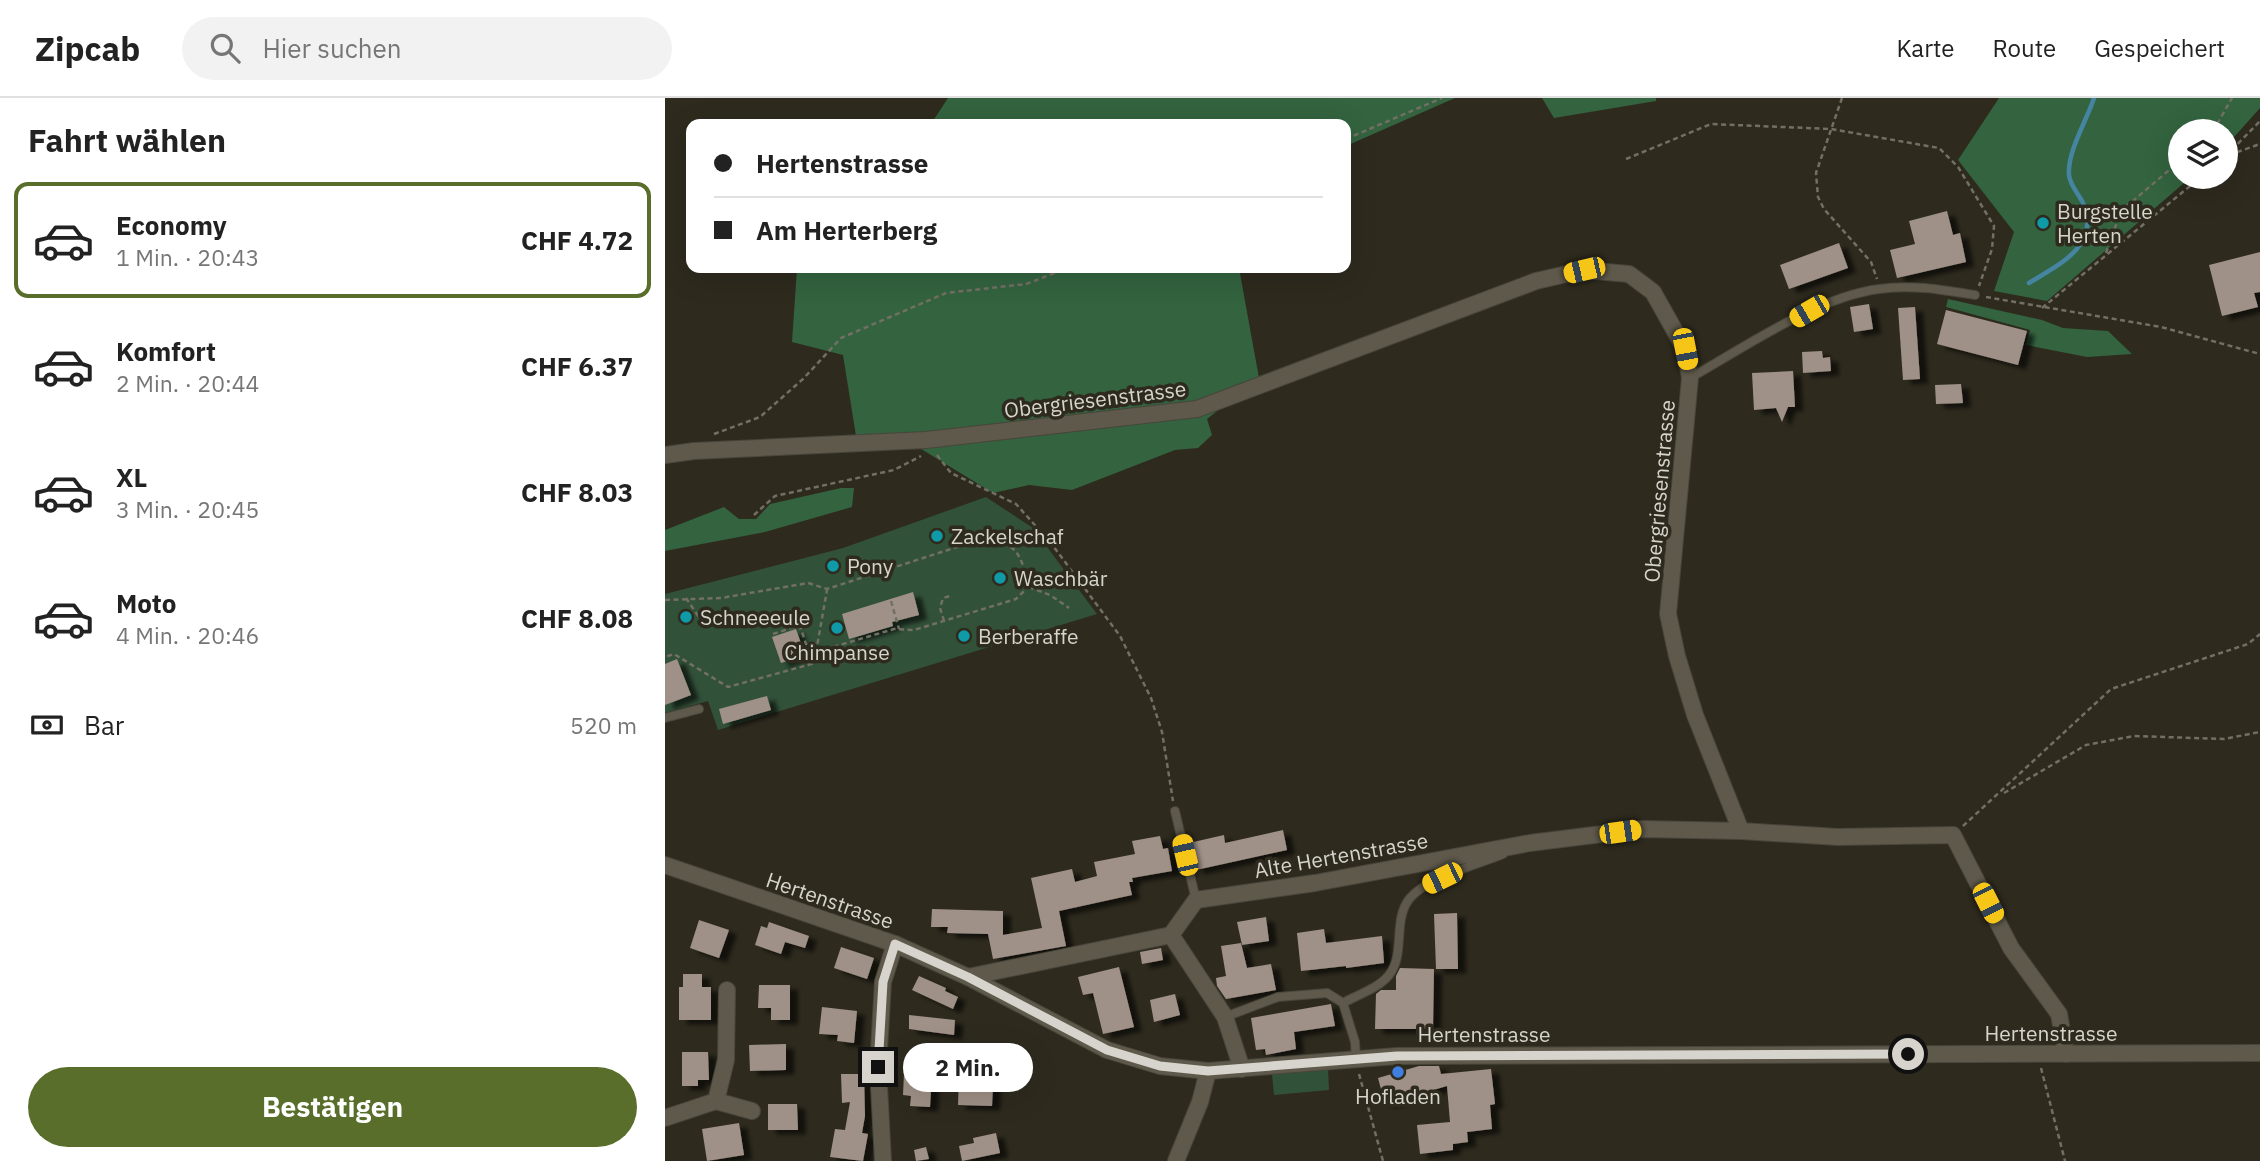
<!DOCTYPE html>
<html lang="de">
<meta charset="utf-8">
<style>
body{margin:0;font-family:"IBM Plex Sans",sans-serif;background:#f2f2f2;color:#222;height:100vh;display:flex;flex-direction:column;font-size:26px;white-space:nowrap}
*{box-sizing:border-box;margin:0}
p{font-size:23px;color:#767676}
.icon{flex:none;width:38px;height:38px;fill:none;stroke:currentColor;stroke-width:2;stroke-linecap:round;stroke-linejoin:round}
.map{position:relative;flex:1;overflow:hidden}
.details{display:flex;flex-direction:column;background:#fff;width:665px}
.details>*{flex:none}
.hud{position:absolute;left:21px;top:21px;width:665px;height:154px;border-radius:14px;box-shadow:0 7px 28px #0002;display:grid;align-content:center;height:154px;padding:0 28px;background:#fff}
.fabs{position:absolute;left:1503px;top:21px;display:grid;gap:14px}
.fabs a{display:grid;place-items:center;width:70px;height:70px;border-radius:50%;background:#fff;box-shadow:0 7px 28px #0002;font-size:35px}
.end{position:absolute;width:32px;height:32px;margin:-16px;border:9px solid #d6d4cc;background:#111;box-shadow:0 0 0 4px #111}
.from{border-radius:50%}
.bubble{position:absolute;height:49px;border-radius:24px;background:#fff;box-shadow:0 7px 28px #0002;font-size:23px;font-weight:800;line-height:49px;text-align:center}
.car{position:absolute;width:21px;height:42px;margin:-21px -10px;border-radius:9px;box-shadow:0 0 5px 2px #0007;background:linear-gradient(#f5c518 24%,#345 0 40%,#f5c518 0 76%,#345 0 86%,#f5c518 0)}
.hud b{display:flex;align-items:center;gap:24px;height:66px;font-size:26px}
.hud b+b{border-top:2px solid #e0e0e0}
.hud i{width:18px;height:18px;background:#222}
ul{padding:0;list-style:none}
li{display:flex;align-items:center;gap:21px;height:116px;margin:0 14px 10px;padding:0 14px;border:4px solid transparent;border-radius:14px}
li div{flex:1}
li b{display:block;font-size:26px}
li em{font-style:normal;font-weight:800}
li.selected{border-color:#586e2a}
li>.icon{width:63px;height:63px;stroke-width:1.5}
h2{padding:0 28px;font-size:32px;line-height:84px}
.pay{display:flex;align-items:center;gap:18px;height:77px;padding:0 28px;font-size:26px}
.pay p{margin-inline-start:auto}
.cta{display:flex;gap:14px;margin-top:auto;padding:14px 28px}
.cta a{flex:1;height:80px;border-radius:42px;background:#586e2a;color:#fff;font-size:28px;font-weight:800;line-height:80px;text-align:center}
header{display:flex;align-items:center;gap:42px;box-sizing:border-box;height:98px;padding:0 35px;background:#fff;border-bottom:2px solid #e0e0e0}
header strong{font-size:33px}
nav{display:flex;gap:38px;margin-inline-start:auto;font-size:24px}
.search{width:490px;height:63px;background:#f2f2f2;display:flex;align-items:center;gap:18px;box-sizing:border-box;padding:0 24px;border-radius:38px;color:#767676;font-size:26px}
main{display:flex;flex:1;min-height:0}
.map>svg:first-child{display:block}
.green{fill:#325139}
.forest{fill:#33633f}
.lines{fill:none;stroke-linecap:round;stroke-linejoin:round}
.stream{stroke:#4685a2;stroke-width:4.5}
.building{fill:#9f9187;filter:url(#shadow)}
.lane-casing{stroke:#48453a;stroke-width:10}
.street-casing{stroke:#48453a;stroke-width:18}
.path{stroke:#726f64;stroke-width:2.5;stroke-dasharray:5 3.5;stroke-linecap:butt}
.lane{stroke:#5e594b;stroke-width:8}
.street{stroke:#5e594b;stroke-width:16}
.route{stroke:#d6d4cc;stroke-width:9}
.culture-dot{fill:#0f9aa8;stroke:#2e2a1e;stroke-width:2.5}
.shop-dot{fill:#3f7fe0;stroke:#2e2a1e;stroke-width:2.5}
.labels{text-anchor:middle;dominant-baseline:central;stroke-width:7;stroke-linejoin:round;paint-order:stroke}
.poi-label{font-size:21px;fill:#d6d4cc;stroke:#2e2a1e;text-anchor:start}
.street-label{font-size:21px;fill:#d6d4cc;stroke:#2e2a1e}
</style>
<header>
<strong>Zipcab</strong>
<div class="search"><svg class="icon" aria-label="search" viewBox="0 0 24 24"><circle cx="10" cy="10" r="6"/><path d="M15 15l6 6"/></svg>Hier suchen</div>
<nav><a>Karte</a><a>Route</a><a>Gespeichert</a></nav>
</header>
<main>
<section class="details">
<h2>Fahrt wählen</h2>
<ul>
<li class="selected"><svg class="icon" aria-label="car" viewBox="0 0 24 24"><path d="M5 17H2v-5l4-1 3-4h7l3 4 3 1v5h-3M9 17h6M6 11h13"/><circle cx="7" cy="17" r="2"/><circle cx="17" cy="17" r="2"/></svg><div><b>Economy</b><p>1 Min. · 20:43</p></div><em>CHF 4.72</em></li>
<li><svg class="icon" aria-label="car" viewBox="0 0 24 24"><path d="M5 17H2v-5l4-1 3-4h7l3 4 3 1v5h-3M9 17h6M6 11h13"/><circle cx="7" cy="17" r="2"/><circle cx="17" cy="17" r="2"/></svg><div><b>Komfort</b><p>2 Min. · 20:44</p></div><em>CHF 6.37</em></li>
<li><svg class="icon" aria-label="car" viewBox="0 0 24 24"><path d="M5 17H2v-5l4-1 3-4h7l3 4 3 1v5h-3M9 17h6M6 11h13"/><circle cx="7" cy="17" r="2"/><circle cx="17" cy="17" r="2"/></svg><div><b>XL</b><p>3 Min. · 20:45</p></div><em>CHF 8.03</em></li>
<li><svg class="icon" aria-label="car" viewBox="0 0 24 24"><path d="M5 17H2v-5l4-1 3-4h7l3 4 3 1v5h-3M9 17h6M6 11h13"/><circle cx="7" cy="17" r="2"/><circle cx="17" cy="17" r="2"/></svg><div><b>Moto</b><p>4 Min. · 20:46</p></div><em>CHF 8.08</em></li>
</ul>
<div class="pay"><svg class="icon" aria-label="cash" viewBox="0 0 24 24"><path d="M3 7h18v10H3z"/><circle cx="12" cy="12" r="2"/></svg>Bar<p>520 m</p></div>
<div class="cta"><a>Bestätigen</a></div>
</section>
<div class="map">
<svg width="1595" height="1063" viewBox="0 0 1595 1063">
<defs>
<filter id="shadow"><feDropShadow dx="8" dy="4.5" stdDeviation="2" flood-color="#0009"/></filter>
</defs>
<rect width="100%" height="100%" fill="#2e2a1e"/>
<g class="green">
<path d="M321 399 368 430 432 516 53 632 43 603 0 615V496L178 450Z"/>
<path d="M663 971 664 992 609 997 607 976Z"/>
</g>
<g class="forest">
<path d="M283 0H790L681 48V26H266Z"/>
<path d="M877 0H991V3L889 20Z"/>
<path d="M1334 0H1595V10L1561 48V33H1516V79H1526L1382 203 1329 193 1349 134 1293 62Z"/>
<path d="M132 170H574L594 280 542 321 547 337 533 350 510 352 407 392 364 387 328 395 235 338H191L178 257 127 244Z"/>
<path d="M1283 201 1377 222 1398 230 1443 233 1467 256 1422 259 1361 247 1365 232 1281 209Z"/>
<path d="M176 390H189L187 409 100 434 0 453V432L59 409 74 421H91L105 406Z"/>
</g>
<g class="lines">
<path class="stream" d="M1364 185C1391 168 1433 150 1420 110 1417 99 1405 89 1404 77 1402 54 1422 22 1429 0"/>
</g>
<g class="building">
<path d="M1282 113 1288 137 1295 135 1301 164 1232 180 1225 152 1250 146 1244 123Z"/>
<path d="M1174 145 1183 170 1124 191 1115 167Z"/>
<path d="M1595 154V194L1589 195 1593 209 1557 218 1544 167Z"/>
<path d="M1204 206 1208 231 1189 234 1185 209Z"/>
<path d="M1250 209 1255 281 1238 282 1233 210Z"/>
<path d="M1281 212 1362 233 1353 267 1272 246Z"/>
<path d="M1157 253 1158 260 1165 259 1166 273 1138 275 1137 254Z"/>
<path d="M1128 273 1130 309H1123L1117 324 1111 310 1089 312 1087 275Z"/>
<path d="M1296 286 1298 305 1271 306 1270 287Z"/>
<path d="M248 494 254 517 227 524 228 528 184 541 177 516Z"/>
<path d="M131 531 140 557 116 565 107 539Z"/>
<path d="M12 561 26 597 0 607V566Z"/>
<path d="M102 598 106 612 58 626 54 611Z"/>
<path d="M618 732 622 752 531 772 524 745 559 737 560 745Z"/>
<path d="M495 738 498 751 503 750 507 773 467 780 468 784H464L467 797 394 813 401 848 328 861 323 836 282 835 283 829H266L267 811 338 813V837L377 830 366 780 407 771 410 784 432 778 429 764 470 756 467 743Z"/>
<path d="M792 815 793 871H771L769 816Z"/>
<path d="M601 819 604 843 577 847 572 824Z"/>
<path d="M34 822 64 832 54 860 25 850Z"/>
<path d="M104 824 144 838 140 850 120 844 116 856 90 847 96 828 102 830Z"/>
<path d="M659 831 661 845 717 838 719 865 681 870V868L636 873 632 835Z"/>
<path d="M576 845 582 870 606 866 611 892 561 901 552 888 551 880 561 878 556 848Z"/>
<path d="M176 849 209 860 202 881 169 870Z"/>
<path d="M496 850 498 862 477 866 475 854Z"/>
<path d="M454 869 469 929 438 936 428 895 418 897 413 879Z"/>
<path d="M735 870 769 871 768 931H710L711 896 716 892H731V878Z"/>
<path d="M18 876H37V889H46V922H14V889H18Z"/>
<path d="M254 878 281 890 280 893 293 899 288 911 247 892Z"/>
<path d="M94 887H125V922H106V910H93Z"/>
<path d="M510 896 515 917 489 924 485 902Z"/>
<path d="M666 906 670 928 629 934 631 951 601 957 600 951 591 952 586 920Z"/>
<path d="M157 909 192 913 189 945 172 943 173 937 154 936Z"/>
<path d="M244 917 290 922 289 937 244 931Z"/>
<path d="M121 946V972L85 973 84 947Z"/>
<path d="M17 954H43L44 982H33V988H17Z"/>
<path d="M304 960H320L328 989 327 1008 293 1007 294 976 303 977Z"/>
<path d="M754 968H774L776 976 826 971 830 1006 825 1007 827 1031 802 1034 803 1044 788 1046V1052L755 1056 752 1027 785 1024 782 988 720 1006 713 980Z"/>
<path d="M239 975 267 977 265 1009 245 1008 246 998 238 997Z"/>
<path d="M176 976H199L200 1018 197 1035 203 1036 198 1063 165 1059 170 1031 180 1032 185 1004 177 1005Z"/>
<path d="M103 1006H132L133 1032H103Z"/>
<path d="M74 1025 79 1057 42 1063 37 1031Z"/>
<path d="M331 1035 335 1055 297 1063 294 1048 309 1045 308 1040Z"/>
<path d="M261 1049 264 1061 251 1063 249 1052Z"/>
</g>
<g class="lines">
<g class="lane-casing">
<g id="lane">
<path d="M1025 280C1080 249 1152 199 1214 191 1246 186 1279 192 1310 197"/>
<path d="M0 620 34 611"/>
<path d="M510 713 531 802"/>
<path d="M678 905C692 897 714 890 724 877 741 856 727 822 745 800 763 779 812 767 838 756"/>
<path d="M560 919 613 899 662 895 678 905 690 944 691 961"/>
</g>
</g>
<g class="street-casing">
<g id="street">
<path d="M0 357 29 353 261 342 532 311 871 183 919 172 964 176 988 194 1020 251 1025 280 1003 516 1012 558 1030 617 1076 733 1173 739 1288 737 1346 850 1394 916 1401 956"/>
<path d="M0 767 230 846 303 879 442 952 495 968 543 973 732 958 1595 955"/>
<path d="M506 837 560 919 577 971"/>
<path d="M303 879 506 837 531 802 650 785 865 745 977 731 1076 733"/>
<path d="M51 1003 87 1013"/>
<path d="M0 1020 51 1003 61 962 62 892"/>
<path d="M218 1063 213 969 218 884 230 846"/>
<path d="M511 1063 535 1004 543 973"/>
</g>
</g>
<g class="path">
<path d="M1177 0 1151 75 1153 99 1159 111 1206 164 1212 181"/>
<path d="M1548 33 1567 0"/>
<path d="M681 41 777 0"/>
<path d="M1564 57 1595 46"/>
<path d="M1561 58 1595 23"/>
<path d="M961 61 1046 26 1166 31 1274 50 1293 69 1329 128 1327 151 1314 188"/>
<path d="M1441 155 1456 113 1516 62"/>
<path d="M1321 199 1496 229 1595 256"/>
<path d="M1377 210 1536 79"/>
<path d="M49 336 95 319 138 281 176 240 281 195 361 186 403 170"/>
<path d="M272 357 286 375 351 406 386 445 455 538 486 600 497 634 508 703"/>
<path d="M89 417 110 398 229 372 256 358"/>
<path d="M364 489 385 497 404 510"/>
<path d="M21 500 40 528"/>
<path d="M0 502 56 500 143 485 162 491 317 441C352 443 357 457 363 489L351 501 249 532 229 531 151 554 143 567 63 589 9 556 0 559"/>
<path d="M226 503 234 531"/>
<path d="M279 523 275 510 278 500 285 498"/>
<path d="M108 536 132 528 136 531 141 546H152"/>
<path d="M151 554 162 492"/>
<path d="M143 567 160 562"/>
<path d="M1339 695 1421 647 1469 638 1559 641 1595 634"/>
<path d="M1298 728 1446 591 1583 546 1595 536"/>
<path d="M1376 970 1400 1063"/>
<path d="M694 976 718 1063"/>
</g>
<use href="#lane" class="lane"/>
<use href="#street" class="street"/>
</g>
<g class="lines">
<path class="route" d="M213 969 218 884 230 846 303 879 442 952 495 968 543 973 732 958 1243 956"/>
</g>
<g class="culture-dot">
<circle cx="1378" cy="125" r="7"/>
<circle cx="272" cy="438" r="7"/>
<circle cx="168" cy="468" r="7"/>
<circle cx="335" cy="480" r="7"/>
<circle cx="21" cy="519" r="7"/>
<circle cx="172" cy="530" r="7"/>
<circle cx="299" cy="538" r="7"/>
</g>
<circle class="shop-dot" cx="733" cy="974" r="7"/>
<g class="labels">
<g class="poi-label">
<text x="1392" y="113">Burgstelle<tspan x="1392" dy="24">Herten</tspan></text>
<text x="286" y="438">Zackelschaf</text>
<text x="182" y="468">Pony</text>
<text x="349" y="480">Waschbär</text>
<text x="35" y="519">Schneeeule</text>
<text x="313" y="538">Berberaffe</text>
<text x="172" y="554" text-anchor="middle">Chimpanse</text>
<text x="733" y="998" text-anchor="middle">Hofladen</text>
</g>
<g class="street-label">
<text transform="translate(430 301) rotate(-7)">Obergriesenstrasse</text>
<text transform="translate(994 393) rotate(-85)">Obergriesenstrasse</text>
<text transform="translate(676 757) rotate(-10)">Alte Hertenstrasse</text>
<text transform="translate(165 802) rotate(19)">Hertenstrasse</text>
<text x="1386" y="935">Hertenstrasse</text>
<text x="819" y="936">Hertenstrasse</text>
</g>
</g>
</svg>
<div class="fabs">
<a><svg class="icon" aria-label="layers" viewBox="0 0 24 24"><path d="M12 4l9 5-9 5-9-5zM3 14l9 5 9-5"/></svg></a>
</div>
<i class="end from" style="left:1243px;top:956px"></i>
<i class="end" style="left:213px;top:969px"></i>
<div class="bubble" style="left:238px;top:945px;width:130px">2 Min.</div>
<i class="car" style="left:919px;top:172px;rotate:257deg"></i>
<i class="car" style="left:1144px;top:213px;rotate:240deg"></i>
<i class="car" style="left:1020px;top:251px;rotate:169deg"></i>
<i class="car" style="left:955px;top:734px;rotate:82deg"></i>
<i class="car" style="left:520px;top:757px;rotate:347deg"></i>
<i class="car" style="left:777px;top:780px;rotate:244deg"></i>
<i class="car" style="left:1323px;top:805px;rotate:153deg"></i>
<div class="hud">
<b><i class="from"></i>Hertenstrasse</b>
<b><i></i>Am Herterberg</b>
</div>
</div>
</main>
